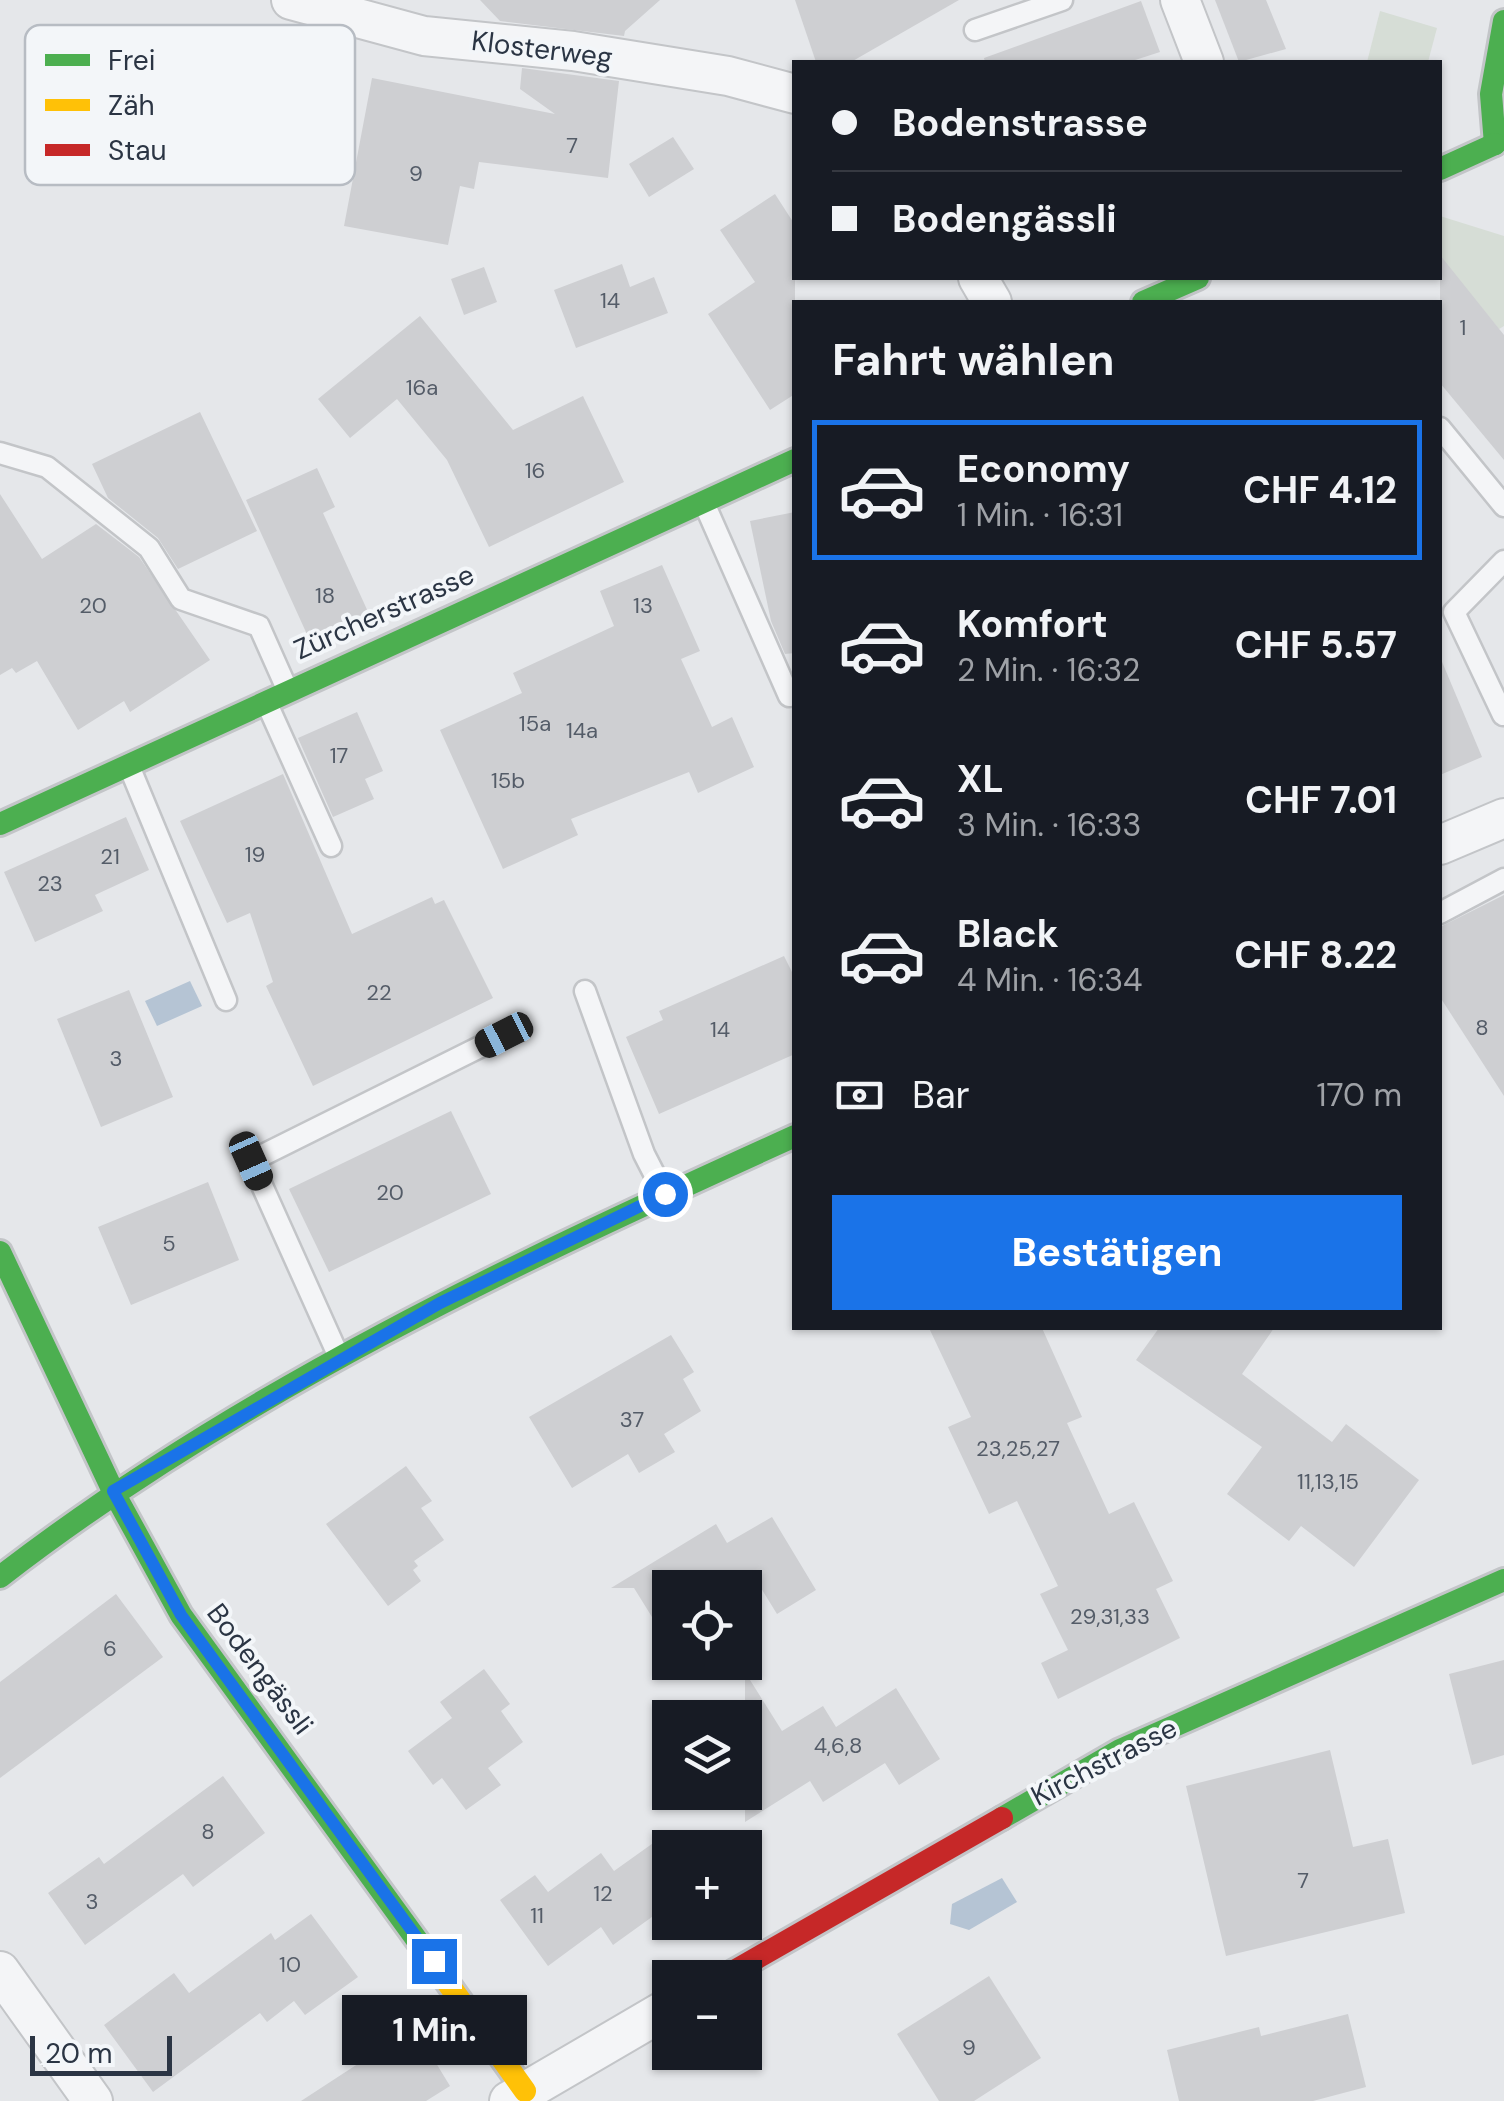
<!DOCTYPE html>
<html lang="de">
<meta charset="utf-8">
<style>
body{margin:0;font-family:"DM Sans",sans-serif;background:#20242c;color:#f1f3f6;height:100vh;display:flex;flex-direction:column;font-size:38px;white-space:nowrap}
*{box-sizing:border-box;margin:0}
p{font-size:32px;color:#9ea1a6}
.icon{flex:none;width:55px;height:55px;fill:none;stroke:currentColor;stroke-width:2;stroke-linecap:round;stroke-linejoin:round}
.map{position:relative;flex:1;overflow:hidden}
.drawer{position:absolute;left:792px;top:300px;width:650px;height:1030px;display:flex;flex-direction:column;background:#171b24;border-radius:0px;box-shadow:0 2px 8px #0004}
.drawer>*{flex:none}
.banner{position:absolute;left:792px;top:60px;width:650px;height:220px;border-radius:0px;box-shadow:0 2px 8px #0004;display:grid;align-content:center;height:220px;padding:0 40px;background:#171b24}
.fabs{position:absolute;left:652px;top:1570px;display:grid;gap:20px}
.fabs a{display:grid;place-items:center;width:110px;height:110px;border-radius:0px;background:#171b24;box-shadow:0 2px 8px #0004;font-size:50px}
.scale{position:absolute;left:30px;bottom:25px;width:142px;box-sizing:border-box;padding-left:10px;border:5px solid #2b3544;border-top:0;font-size:28px;line-height:35px;white-space:nowrap;color:#2b3544;-webkit-text-stroke:8px #f3f6f9;paint-order:stroke}
.end{position:absolute;width:45px;height:45px;margin:-22px;border:12px solid #1a73e8;background:#fff;box-shadow:0 0 0 5px #fff}
.from{border-radius:50%}
.bubble{position:absolute;height:70px;border-radius:0px;background:#171b24;box-shadow:0 2px 8px #0004;font-size:32px;font-weight:700;line-height:70px;text-align:center}
.car{position:absolute;width:30px;height:60px;margin:-30px -15px;border-radius:12px;box-shadow:0 0 8px 2px #0007;background:linear-gradient(#222 24%,#8ab4d8 0 40%,#222 0 76%,#8ab4d8 0 86%,#222 0)}
.banner b{display:flex;align-items:center;gap:35px;height:95px;font-size:38px}
.banner b+b{border-top:2px solid #363941}
.banner i{width:25px;height:25px;background:#f1f3f6}
ul{padding:0;list-style:none}
li{display:flex;align-items:center;gap:30px;height:140px;margin:0 20px 15px;padding:0 20px;border:5px solid transparent;border-radius:0px}
li div{flex:1}
li b{display:block;font-size:38px}
li em{font-style:normal;font-weight:700}
li.active{border-color:#1a73e8}
li>.icon{width:90px;height:90px;stroke-width:1.5}
h2{padding:0 40px;font-size:45px;line-height:120px}
.pay{display:flex;align-items:center;gap:25px;height:110px;padding:0 40px;font-size:38px}
.pay p{margin-inline-start:auto}
.cta{display:flex;gap:20px;margin-top:auto;padding:20px 40px}
.cta a{flex:1;height:115px;border-radius:0px;background:#1a73e8;color:#fff;font-size:40px;font-weight:700;line-height:115px;text-align:center}
.map>svg:first-child{display:block}
.green{fill:#d6ddd6}
.water{fill:#b5c4d4}
.building{fill:#cecfd2}
.lines{fill:none;stroke-linecap:round;stroke-linejoin:round}
.lane-casing{stroke:#c3c5c8;stroke-width:25}
.street-casing{stroke:#c3c5c8;stroke-width:42}
.fast-casing{stroke:#c3c5c8;stroke-width:28}
.slow-casing{stroke:#c3c5c8;stroke-width:28}
.jam-casing{stroke:#c3c5c8;stroke-width:28}
.lane{stroke:#f4f5f7;stroke-width:20}
.street{stroke:#f4f5f7;stroke-width:38}
.fast{stroke:#4caf50;stroke-width:22}
.slow{stroke:#ffc107;stroke-width:22}
.jam{stroke:#c62828;stroke-width:22}
.route{stroke:#1a73e8;stroke-width:12}
.labels{text-anchor:middle;dominant-baseline:central;stroke-width:8;stroke-linejoin:round;paint-order:stroke}
.number-label{font-size:22px;fill:#545c68}
.street-label{font-size:28px;fill:#2b3544;stroke:#f3f6f9}
.key{fill:#f3f6f9;stroke:#b7bcc3;stroke-width:2.5}
.key-label{font-size:28px;fill:#2b3544}
</style>
<div class="map">
<svg width="1504" height="2101" viewBox="0 0 1504 2101">
<rect width="100%" height="100%" fill="#e5e7ea"/>
<g class="green">
<path d="M1380 11 1437 28 1428 62H1367Z"/>
<path d="M1440 216 1504 236V326L1499 329 1440 258Z"/>
</g>
<g class="water">
<path d="M190 981 202 1006 157 1026 145 1001Z"/>
<path d="M1002 1878 1017 1902 969 1930 950 1924 952 1904Z"/>
</g>
<g class="building">
<path d="M480 0H660L625 31 624 36 500 21Z"/>
<path d="M795 0H959L851 62H816Z"/>
<path d="M1215 0H1266L1286 49 1239 62Z"/>
<path d="M1141 1 1160 52 1129 62H985L984 58Z"/>
<path d="M522 68 619 81 608 178 479 162 474 189 460 186 448 245 344 226 372 78 555 114 520 89Z"/>
<path d="M673 137 694 169 649 197 629 164Z"/>
<path d="M775 194 795 225V394L770 410 708 314 755 282 720 230Z"/>
<path d="M1440 255 1504 335V460L1440 383Z"/>
<path d="M622 264 630 287 654 277 668 313 576 348 554 290Z"/>
<path d="M484 267 497 302 464 315 451 279Z"/>
<path d="M420 316 513 430 583 396 624 482 489 547 447 460 397 399 350 438 318 399Z"/>
<path d="M200 412 257 531 178 569 158 538 108 498 92 464Z"/>
<path d="M317 468 335 507 323 513 369 614 310 641 246 500Z"/>
<path d="M0 494 42 559 96 524 139 557 210 660 130 712 124 701 78 730 37 661 16 673 12 668 0 675Z"/>
<path d="M795 512V653L785 654 771 621 750 521Z"/>
<path d="M662 565 700 651 681 659 712 727 732 717 754 767 698 793 689 772 571 819 578 835 503 869 440 730 522 693 513 673 614 626 600 591Z"/>
<path d="M1440 657 1482 757 1440 775Z"/>
<path d="M357 712 383 771 365 779 374 799 333 817 298 738Z"/>
<path d="M283 774 352 934 432 897 435 904 444 900 493 998 313 1086 266 986 273 982 250 913 227 923 180 821Z"/>
<path d="M126 817 149 870 95 895 103 911 35 942 4 872Z"/>
<path d="M1504 895V1096L1440 997V927Z"/>
<path d="M784 956 795 978V1054L659 1114 626 1037 663 1020 659 1011Z"/>
<path d="M129 990 173 1097 101 1127 57 1019Z"/>
<path d="M451 1111 491 1194 329 1272 289 1189Z"/>
<path d="M208 1182 239 1260 131 1305 98 1227Z"/>
<path d="M929 1328H1042L1082 1417 1067 1423 1109 1514 1134 1502 1173 1581 1156 1589 1180 1638 1058 1699 1041 1663 1068 1650 1040 1594 1058 1586 1017 1501 989 1514 948 1427 971 1417Z"/>
<path d="M1159 1328H1274L1242 1374 1332 1442 1346 1424 1419 1480 1354 1567 1301 1526 1289 1541 1227 1494 1262 1447 1136 1360Z"/>
<path d="M671 1335 694 1372 683 1379 701 1411 664 1434 675 1452 639 1473 628 1454 572 1488 529 1417Z"/>
<path d="M406 1466 432 1501 421 1508 444 1540 414 1561 418 1566 413 1570 421 1581 388 1606 326 1524Z"/>
<path d="M772 1517 816 1590 777 1614 761 1588H670V1646L634 1588H611L716 1524 727 1543Z"/>
<path d="M116 1594 163 1657 0 1778V1682Z"/>
<path d="M1504 1660V1755L1472 1765 1449 1674Z"/>
<path d="M484 1669 510 1704 501 1711 523 1742 488 1768 501 1785 466 1810 442 1778 433 1785 408 1751 452 1718 440 1702Z"/>
<path d="M745 1672 782 1731 823 1706 836 1727 896 1688 940 1759 899 1785 885 1763 823 1802 810 1781 745 1822Z"/>
<path d="M1330 1750 1353 1847 1388 1839 1405 1913 1226 1956 1186 1786Z"/>
<path d="M223 1776 265 1833 193 1887 183 1874 85 1945 48 1893 99 1857 104 1864Z"/>
<path d="M670 1831V1904L613 1945 601 1927 548 1966 500 1900 535 1875 548 1892 601 1853 614 1871Z"/>
<path d="M311 1914 358 1977 305 2015 294 2001 267 2022 260 2013 153 2092 104 2025 174 1973 189 1993 271 1933 275 1940Z"/>
<path d="M989 1976 1041 2058 974 2101H939L897 2034Z"/>
<path d="M1348 2014 1366 2087 1313 2101H1179L1167 2050 1259 2027 1261 2036Z"/>
<path d="M390 2043 400 2059 425 2045 450 2086 426 2101H301Z"/>
</g>
<g class="lines">
<g class="lane-casing">
<g id="lane">
<path d="M975 30 1062 0"/>
<path d="M1440 428 1504 506"/>
<path d="M0 453 47 467 149 548 181 599 259 626 287 689"/>
<path d="M704 503 789 696"/>
<path d="M268 706 331 846"/>
<path d="M1503 715 1454 612 1504 561"/>
<path d="M129 766 226 1000"/>
<path d="M1440 913 1504 879"/>
<path d="M585 991 644 1154 664 1193"/>
<path d="M339 1357 251 1161 504 1035"/>
</g>
</g>
<g class="street-casing">
<g id="street">
<path d="M291 0 424 36 573 51 728 76 795 94"/>
<path d="M1180 0 1204 62"/>
<path d="M978 278 992 302"/>
<path d="M1440 845 1504 818"/>
<path d="M0 1971 93 2101"/>
<path d="M509 2101 670 2007"/>
</g>
</g>
<g class="fast-casing">
<g id="fast">
<path d="M1495 144 1491 94 1504 21"/>
<path d="M1440 169 1495 144"/>
<path d="M1143 302 1198 278"/>
<path d="M0 824 795 460"/>
<path d="M0 1252 113 1491 181 1615 422 1947"/>
<path d="M0 1577C240 1391 519 1261 795 1136"/>
<path d="M1002 1818 1120 1750 1504 1580"/>
</g>
</g>
<g class="slow-casing">
<path id="slow" d="M422 1947 525 2091"/>
</g>
<g class="jam-casing">
<path id="jam" d="M722 1978 1002 1818"/>
</g>
<use href="#lane" class="lane"/>
<use href="#street" class="street"/>
<use href="#fast" class="fast"/>
<use href="#slow" class="slow"/>
<use href="#jam" class="jam"/>
</g>
<g class="lines">
<path class="route" d="M434 1961 181 1615 113 1491 440 1303 665 1194"/>
</g>
<g class="labels">
<g class="number-label">
<text x="572" y="145">7</text>
<text x="416" y="173">9</text>
<text x="610" y="300">14</text>
<text x="1463" y="327">1</text>
<text x="422" y="387">16a</text>
<text x="535" y="470">16</text>
<text x="325" y="595">18</text>
<text x="93" y="605">20</text>
<text x="643" y="605">13</text>
<text x="535" y="723">15a</text>
<text x="582" y="730">14a</text>
<text x="339" y="755">17</text>
<text x="508" y="780">15b</text>
<text x="255" y="854">19</text>
<text x="110" y="856">21</text>
<text x="50" y="883">23</text>
<text x="379" y="992">22</text>
<text x="1482" y="1027">8</text>
<text x="720" y="1029">14</text>
<text x="116" y="1058">3</text>
<text x="390" y="1192">20</text>
<text x="169" y="1243">5</text>
<text x="632" y="1419">37</text>
<text x="1018" y="1448">23,25,27</text>
<text x="1328" y="1481">11,13,15</text>
<text x="1110" y="1616">29,31,33</text>
<text x="110" y="1648">6</text>
<text x="838" y="1745">4,6,8</text>
<text x="208" y="1831">8</text>
<text x="1303" y="1880">7</text>
<text x="603" y="1893">12</text>
<text x="92" y="1901">3</text>
<text x="537" y="1915">11</text>
<text x="290" y="1964">10</text>
<text x="969" y="2047">9</text>
</g>
<g class="street-label">
<text transform="translate(542 49) rotate(7)">Klosterweg</text>
<text transform="translate(384 612) rotate(-24)">Zürcherstrasse</text>
<text transform="translate(260 1669) rotate(53)">Bodengässli</text>
<text transform="translate(1104 1762) rotate(-27)">Kirchstrasse</text>
</g>
</g>
<rect x="25" y="25" width="330" height="160" rx="15" class="key"/>
<rect x="45" y="54" width="45" height="12" fill="#4caf50"/>
<rect x="45" y="99" width="45" height="12" fill="#ffc107"/>
<rect x="45" y="144" width="45" height="12" fill="#c62828"/>
<g class="key-label">
<text x="108" y="70">Frei</text>
<text x="108" y="115">Zäh</text>
<text x="108" y="160">Stau</text>
</g>
</svg>
<div class="fabs">
<a><svg class="icon" aria-label="locate" viewBox="0 0 24 24"><circle cx="12" cy="12" r="6"/><path d="M12 2v4M12 18v4M2 12h4M18 12h4"/></svg></a>
<a><svg class="icon" aria-label="layers" viewBox="0 0 24 24"><path d="M12 4l9 5-9 5-9-5zM3 14l9 5 9-5"/></svg></a>
<a>+</a>
<a>−</a>
</div>
<div class="scale">20 m</div>
<i class="end from" style="left:665px;top:1194px"></i>
<i class="end" style="left:434px;top:1961px"></i>
<div class="bubble" style="left:342px;top:1995px;width:185px">1 Min.</div>
<i class="car" style="left:504px;top:1035px;rotate:243deg"></i>
<i class="car" style="left:251px;top:1161px;rotate:156deg"></i>
<div class="banner">
<b><i class="from"></i>Bodenstrasse</b>
<b><i></i>Bodengässli</b>
</div>
<section class="drawer">
<h2>Fahrt wählen</h2>
<ul>
<li class="active"><svg class="icon" aria-label="car" viewBox="0 0 24 24"><path d="M5 17H2v-5l4-1 3-4h7l3 4 3 1v5h-3M9 17h6M6 11h13"/><circle cx="7" cy="17" r="2"/><circle cx="17" cy="17" r="2"/></svg><div><b>Economy</b><p>1 Min. · 16:31</p></div><em>CHF 4.12</em></li>
<li><svg class="icon" aria-label="car" viewBox="0 0 24 24"><path d="M5 17H2v-5l4-1 3-4h7l3 4 3 1v5h-3M9 17h6M6 11h13"/><circle cx="7" cy="17" r="2"/><circle cx="17" cy="17" r="2"/></svg><div><b>Komfort</b><p>2 Min. · 16:32</p></div><em>CHF 5.57</em></li>
<li><svg class="icon" aria-label="car" viewBox="0 0 24 24"><path d="M5 17H2v-5l4-1 3-4h7l3 4 3 1v5h-3M9 17h6M6 11h13"/><circle cx="7" cy="17" r="2"/><circle cx="17" cy="17" r="2"/></svg><div><b>XL</b><p>3 Min. · 16:33</p></div><em>CHF 7.01</em></li>
<li><svg class="icon" aria-label="car" viewBox="0 0 24 24"><path d="M5 17H2v-5l4-1 3-4h7l3 4 3 1v5h-3M9 17h6M6 11h13"/><circle cx="7" cy="17" r="2"/><circle cx="17" cy="17" r="2"/></svg><div><b>Black</b><p>4 Min. · 16:34</p></div><em>CHF 8.22</em></li>
</ul>
<div class="pay"><svg class="icon" aria-label="cash" viewBox="0 0 24 24"><path d="M3 7h18v10H3z"/><circle cx="12" cy="12" r="2"/></svg>Bar<p>170 m</p></div>
<div class="cta"><a>Bestätigen</a></div>
</section>
</div>
